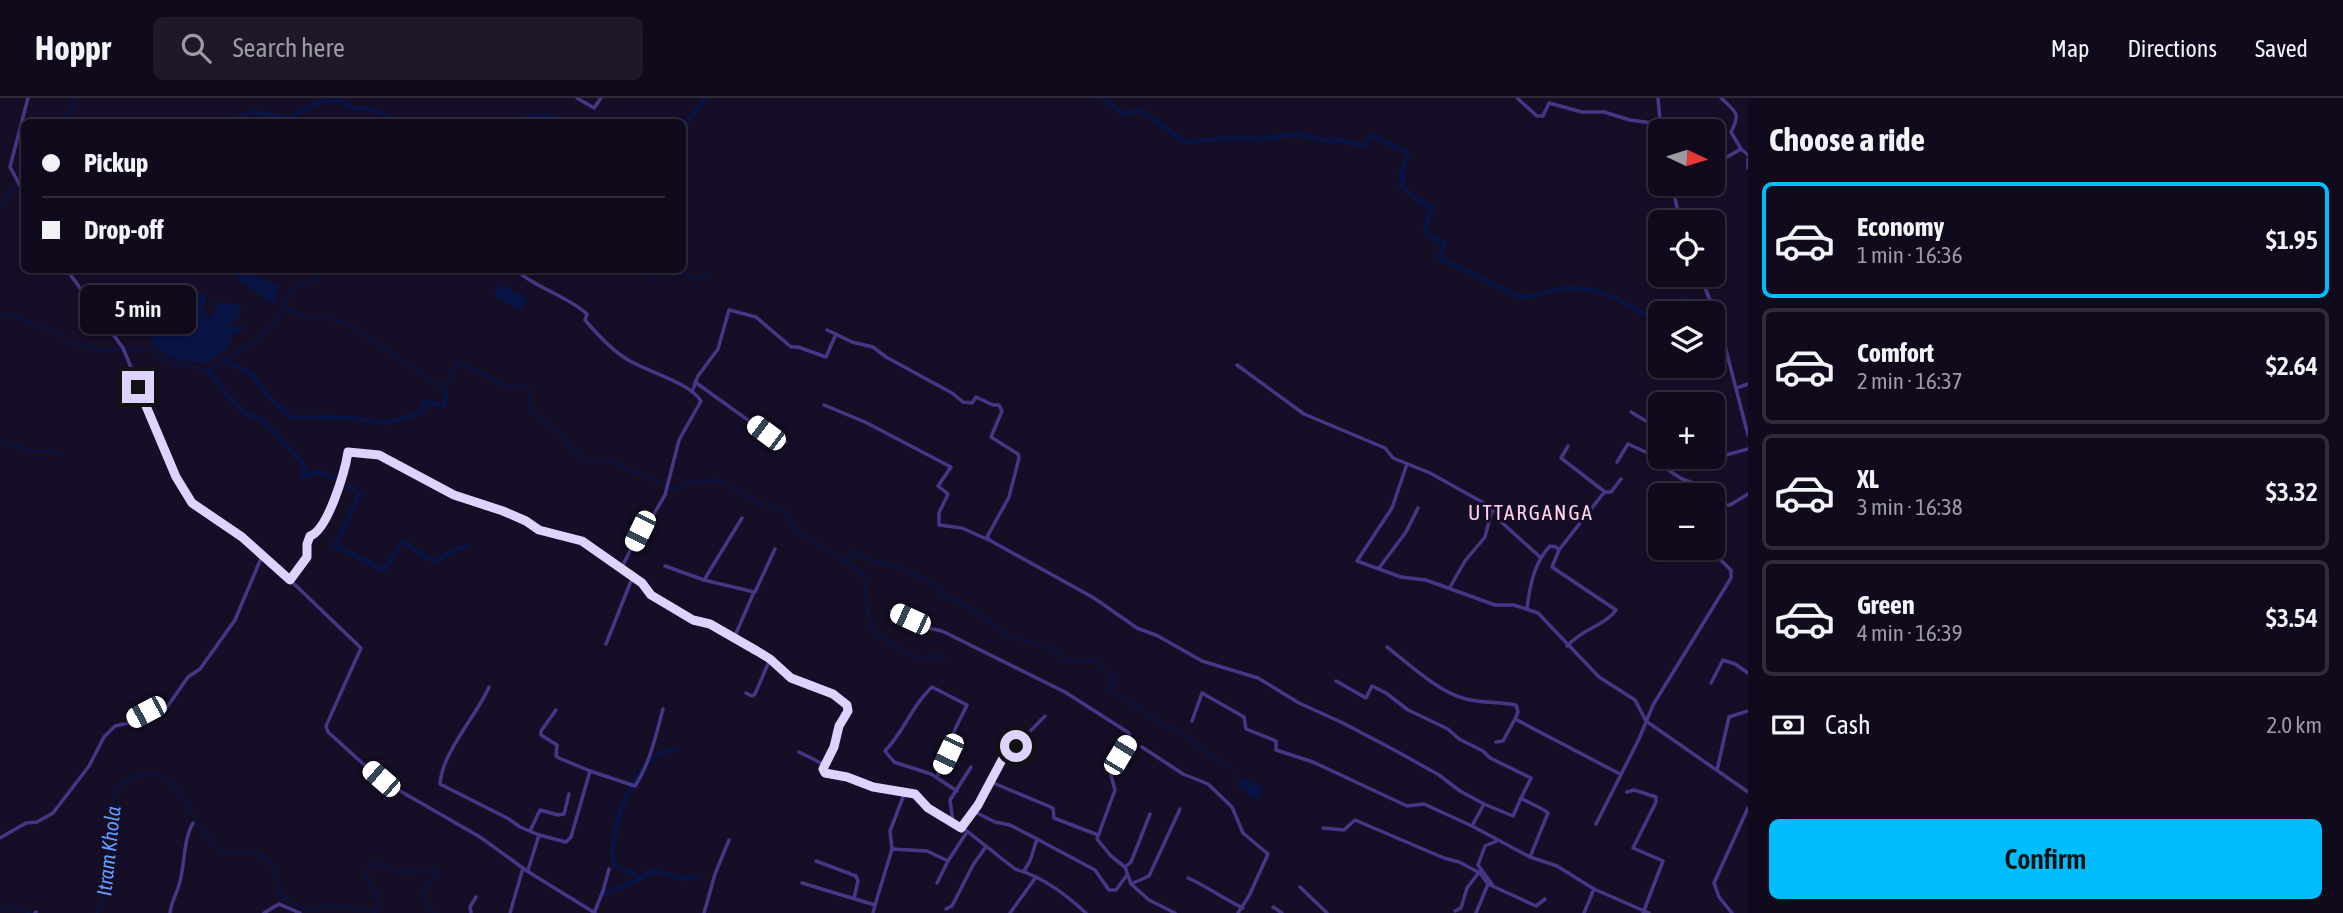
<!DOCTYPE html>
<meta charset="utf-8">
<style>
body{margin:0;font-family:"Asap Condensed",sans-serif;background:#1e1829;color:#f1f3f6;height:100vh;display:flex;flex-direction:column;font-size:26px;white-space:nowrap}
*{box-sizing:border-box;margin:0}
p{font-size:23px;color:#9c9aa3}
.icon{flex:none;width:38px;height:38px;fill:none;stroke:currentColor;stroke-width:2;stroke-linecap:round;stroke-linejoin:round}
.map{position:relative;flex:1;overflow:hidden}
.panel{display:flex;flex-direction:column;background:#100a1c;width:595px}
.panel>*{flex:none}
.top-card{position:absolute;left:21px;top:21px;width:665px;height:154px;border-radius:10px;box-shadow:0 2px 5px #0004,0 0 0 2px #302b3b;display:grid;align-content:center;height:154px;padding:0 21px;background:#100a1c}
.needle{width:46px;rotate:94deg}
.tools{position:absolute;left:1648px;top:21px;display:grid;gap:14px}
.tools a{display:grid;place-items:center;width:77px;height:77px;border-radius:10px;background:#100a1c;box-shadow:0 2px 5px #0004,0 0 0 2px #302b3b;font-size:35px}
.end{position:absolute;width:32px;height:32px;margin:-16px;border:9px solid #ded2ff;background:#111;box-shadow:0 0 0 4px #111}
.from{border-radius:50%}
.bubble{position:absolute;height:49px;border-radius:10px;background:#100a1c;box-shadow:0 2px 5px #0004,0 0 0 2px #302b3b;font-size:23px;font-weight:600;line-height:49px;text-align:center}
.car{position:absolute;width:21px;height:42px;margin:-21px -10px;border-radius:9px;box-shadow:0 0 5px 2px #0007;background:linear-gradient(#fff 24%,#345 0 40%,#fff 0 76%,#345 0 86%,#fff 0)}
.top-card b{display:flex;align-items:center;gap:24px;height:66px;font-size:26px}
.top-card b+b{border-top:2px solid #302b3b}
.top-card i{width:18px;height:18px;background:#f1f3f6}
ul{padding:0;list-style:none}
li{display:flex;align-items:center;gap:21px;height:116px;margin:0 14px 10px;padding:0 7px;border:4px solid #302b3b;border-radius:10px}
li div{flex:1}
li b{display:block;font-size:26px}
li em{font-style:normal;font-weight:600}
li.selected{border-color:#00bdfd}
li>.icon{width:63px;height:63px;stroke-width:1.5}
h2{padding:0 21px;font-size:32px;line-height:84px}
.pay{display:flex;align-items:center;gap:18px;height:77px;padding:0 21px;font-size:26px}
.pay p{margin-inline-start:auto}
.action{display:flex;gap:14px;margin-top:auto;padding:14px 21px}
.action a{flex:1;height:80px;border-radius:10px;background:#00bdfd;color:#111;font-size:28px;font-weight:600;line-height:80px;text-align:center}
header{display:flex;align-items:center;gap:42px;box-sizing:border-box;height:98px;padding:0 35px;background:#100a1c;border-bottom:2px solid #302b3b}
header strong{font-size:33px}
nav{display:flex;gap:38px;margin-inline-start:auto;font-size:24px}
.search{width:490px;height:63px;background:#1e1829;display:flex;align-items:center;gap:18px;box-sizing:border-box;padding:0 24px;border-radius:10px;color:#9c9aa3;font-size:26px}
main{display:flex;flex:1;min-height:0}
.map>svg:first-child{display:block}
.water{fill:#081544}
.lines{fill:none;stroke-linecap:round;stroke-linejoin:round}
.stream{stroke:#081544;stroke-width:2}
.canal{stroke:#081544;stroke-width:4.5}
.street{stroke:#463786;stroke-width:3.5}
.route{stroke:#ded2ff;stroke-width:9}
.labels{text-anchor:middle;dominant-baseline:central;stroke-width:6;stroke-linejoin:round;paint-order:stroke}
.neighbourhood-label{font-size:21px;letter-spacing:2px;fill:#ffd4e9;stroke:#150e26}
.water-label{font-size:21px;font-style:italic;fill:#609dff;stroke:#150e26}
</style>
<header>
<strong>Hoppr</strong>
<div class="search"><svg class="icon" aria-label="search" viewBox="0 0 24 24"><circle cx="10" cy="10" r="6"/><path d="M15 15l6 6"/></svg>Search here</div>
<nav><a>Map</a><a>Directions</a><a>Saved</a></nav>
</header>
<main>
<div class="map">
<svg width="1748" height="815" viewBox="0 0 1748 815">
<rect width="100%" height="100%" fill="#150e26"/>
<g class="water">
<path d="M231 172C253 171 260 184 279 186L274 207 236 180Z"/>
<path d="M500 186 528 201 521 212 493 198Z"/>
<path d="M193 195H201L206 199V206L202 210 208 221 217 211 211 203C223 208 236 202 246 210L238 209 240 218 230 227 235 230 244 226V229L237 236 232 237 229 250 205 266 171 260 150 244 158 221 165 219C168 208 183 202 193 195Z"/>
<path d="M1242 679 1264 690 1256 702 1237 687Z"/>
</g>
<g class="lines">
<g class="stream">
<path d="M61 24 73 8V0"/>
<path d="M0 108 24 82"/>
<path d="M636 172 652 181C659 177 672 171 680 174 686 176 690 180 697 181L701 177H710"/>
<path d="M283 209 305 219 343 223 437 286 446 298 447 286 457 263 507 289 521 286 530 293 528 310 558 334 574 353 585 362 613 363 675 392 690 384 718 382 761 405 784 412 796 435 814 443 853 469 864 479C868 536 870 537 922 561L935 557 946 562"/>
<path d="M0 219 6 215 50 232 71 244 105 253 154 251 161 261 209 273 258 241 274 226 292 191 298 187 318 181 324 172"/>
<path d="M0 344C11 344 17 350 28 352 40 354 51 350 62 357"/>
<path d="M845 464 854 451 862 460 891 467 938 487 941 496 969 509 1010 539 1051 549 1066 562H1095L1114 582 1109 591 1167 629C1182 632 1193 643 1204 653 1213 660 1223 665 1233 671"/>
<path d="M282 798 306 813 333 807 375 814 379 801 369 786 366 773 375 765C387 769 402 776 414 774 424 772 427 770 437 772L438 776 424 790 426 804 435 815"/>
<path d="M0 812 13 809 30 815"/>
<path d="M96 815 102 810 115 691C160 657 175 685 197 723 204 734 212 744 220 754 249 755 268 748 277 782 279 790 282 796 280 804"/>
</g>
<g class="canal">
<path d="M1103 0 1122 16 1137 13 1144 14 1185 44 1227 40 1262 41 1297 36 1330 44 1335 41 1365 48 1372 37 1406 54 1408 59 1401 76 1404 79 1401 88 1420 104 1432 108 1425 132 1428 137 1445 146 1439 159 1517 198 1524 199C1538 197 1558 190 1572 190 1610 190 1629 209 1661 226"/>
<path d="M61 23 70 24"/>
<path d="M228 24 252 14 289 20 322 3 339 2 353 11 369 10 400 24"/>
<path d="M523 24 528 18H549L565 24"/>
<path d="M682 36 688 22 706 0"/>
<path d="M1671 215 1683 201"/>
<path d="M227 264 252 276 268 298 291 319 350 320 388 325 422 315 425 304 444 308 446 298"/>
<path d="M209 273 230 301 249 317 261 321 296 357 304 369 302 379 319 374 341 383 360 396 335 447 384 472 403 443 434 464 457 450 467 448"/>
<path d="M640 779 614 767C606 736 637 649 675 652"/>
<path d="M602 797C612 793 622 789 633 784 640 781 644 775 652 774 671 772 674 786 696 778"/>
</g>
<g class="street">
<path d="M577 0 594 10 601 0"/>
<path d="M1517 0 1537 18H1543L1549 5 1582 14H1604L1630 22 1660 26"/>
<path d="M1658 0 1661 33"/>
<path d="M1721 0C1736 14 1741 15 1731 34L1741 51"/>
<path d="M1748 61V70"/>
<path d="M1713 67 1741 51 1748 57"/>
<path d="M1672 86 1680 124"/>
<path d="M24 95 10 69 28 0"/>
<path d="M67 172 123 250 176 379 192 405 242 439 290 482 361 550 326 628 328 634 381 682 480 739 527 773 595 815"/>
<path d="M516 172C537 191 566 197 587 216L585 222C597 236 613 254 630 263 649 274 690 285 701 303L679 342 665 397 648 426 640 433 622 469"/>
<path d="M1700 177 1719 225 1748 337"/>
<path d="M827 232 852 244 873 249 886 259 952 295 963 304 972 305 976 299 993 307H999L1002 313 991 339 1018 356 1019 360 1009 399 987 439 989 441"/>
<path d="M1237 267 1304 316 1385 350 1393 360 1430 375 1493 410 1499 422 1540 459"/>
<path d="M695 284 766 335 786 344"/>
<path d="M1737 290 1748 286"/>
<path d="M692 294 698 278 718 251 729 212 756 219 791 249H798L826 259 836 236"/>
<path d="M824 307 865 324 951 369 938 388 948 396 939 415V427L962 430 991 443 1094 500 1137 530 1158 538 1202 563 1258 580 1299 605 1343 625 1398 654 1439 677 1460 693 1484 706"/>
<path d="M1631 314 1661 332"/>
<path d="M1568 348 1561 360 1605 394"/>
<path d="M1713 348 1726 357 1748 351"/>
<path d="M1617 364 1628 346 1650 356 1665 370 1682 381 1701 388 1725 407H1730L1748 396"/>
<path d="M1407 366 1392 410 1357 463 1401 479 1426 482 1495 507H1514L1538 515 1599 579 1635 602 1646 623 1748 694"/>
<path d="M1713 411 1720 402"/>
<path d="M1559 452 1552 469 1616 512C1606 527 1583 530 1567 548"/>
<path d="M665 468 704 482"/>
<path d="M1379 470 1406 434 1418 410"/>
<path d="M290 482 307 459V446L310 438C328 432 345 373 348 354L379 357 454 396 503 413 526 423 539 432 582 443 642 485 651 497 693 522 710 526 744 545 770 561 791 580 833 596 847 607 848 613 839 628 834 649 823 671 825 675 847 679 873 689 915 696 928 710 958 726 1015 771C1043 779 1065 796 1086 815"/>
<path d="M1450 489 1465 463 1485 439 1492 412"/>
<path d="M755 494 775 451"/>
<path d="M1527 510C1530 487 1534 465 1550 448L1556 449 1559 452 1602 397 1605 394H1611L1621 381"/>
<path d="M891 513 928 530 942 533 1065 594 1129 635 1130 640 1110 674 1115 692 1097 741 1111 758 1125 769 1131 786 1149 802 1175 815"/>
<path d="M734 540 754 494 704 482 742 420"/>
<path d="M606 546 633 478"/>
<path d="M1387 549C1409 566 1438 594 1466 601 1482 605 1500 604 1516 607L1518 614 1515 621"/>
<path d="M1336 583 1366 600 1372 588 1386 595 1408 612 1448 631 1459 641 1483 653 1490 660 1531 680 1521 700"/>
<path d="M1711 585 1723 562 1735 566 1748 575"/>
<path d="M489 589C476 619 442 654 440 686L509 721 520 729 539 737 566 744 571 739 590 673 559 660 556 658 557 647 541 637V633L556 612"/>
<path d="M746 595 752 598 755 596 770 561"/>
<path d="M1192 623 1202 595 1244 619 1246 631 1276 643V652L1313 664 1407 708 1424 706 1472 728 1530 759 1557 768 1594 791 1649 815"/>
<path d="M1496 644 1503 643 1515 621 1620 676"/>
<path d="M1142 649 1183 676 1208 686 1232 709 1243 735 1268 756 1249 798 1238 815"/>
<path d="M799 654 825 667"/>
<path d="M1717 672 1729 619 1748 613"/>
<path d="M590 673 635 688C650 665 656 637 663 611"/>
<path d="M937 679 948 656 955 631 967 607 932 589C912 607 904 634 885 653L894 664 931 676 957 693"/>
<path d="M991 684 1053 710 1054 720 1098 737"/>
<path d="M1627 694 1634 692 1656 699V704L1633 750 1663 763 1643 815"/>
<path d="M973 713 995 724 1010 727 1037 741"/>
<path d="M953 724 950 702 971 669"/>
<path d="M1596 726 1639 641 1653 607 1731 480V472L1708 450"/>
<path d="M1472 728 1484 706 1513 718 1521 700C1530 706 1541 709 1548 715L1530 759"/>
<path d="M961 730 979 707 1002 662 1045 618"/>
<path d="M1323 730 1344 732 1355 722 1444 760 1459 764 1480 775 1488 786 1536 808 1545 801"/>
<path d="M530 733 540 712 558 717 564 716 569 696"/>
<path d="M0 740 26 725 37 724 53 715 89 668 104 639 115 628 129 625 146 614 165 612 188 579 200 571 235 522 262 458"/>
<path d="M892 751 890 733 905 694"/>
<path d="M816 763 856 778 858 783 854 800"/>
<path d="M1125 769 1131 764 1150 716"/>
<path d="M528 772 539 737"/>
<path d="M1024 773 1030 763 1037 741 1095 772 1109 792H1116L1127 777"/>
<path d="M1188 780C1207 788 1223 801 1243 810"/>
<path d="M802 785 875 807 892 751 927 753 948 763 967 734"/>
<path d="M937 785 948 763"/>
<path d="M1131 786 1149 778 1180 711"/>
<path d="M1300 789 1327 815"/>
<path d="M1273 809 1282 815"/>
<path d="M946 811 952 808 973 767 985 750"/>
<path d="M1455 813 1461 810 1467 790 1480 773"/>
<path d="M35 815 36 814"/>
<path d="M170 815C171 805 176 797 179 787 185 768 183 742 193 725"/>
<path d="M264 815 279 806 300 815"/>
<path d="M471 815 470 809 476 799"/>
<path d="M510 815 523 770"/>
<path d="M594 815 603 793 609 771"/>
<path d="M704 815 715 776 729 742"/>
<path d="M873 815 875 807"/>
<path d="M1010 815 1036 779"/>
<path d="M1476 815 1488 786H1492L1478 767 1485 748 1497 743"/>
<path d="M1584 815 1594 791"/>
<path d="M1732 815 1719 799 1714 785 1748 710"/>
</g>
</g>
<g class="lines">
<path class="route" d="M138 289 176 379 192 405 242 439 290 482 307 459V446L310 438C328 432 345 373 348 354L379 357 454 397 503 413 526 423 539 432 582 443 642 485 651 497 693 522 710 526 757 553 770 561 791 580 833 596 847 607 848 613 839 628 834 649 823 671 825 675 847 679 873 689 915 696 928 710 961 730 978 707 1002 662 1016 648"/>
</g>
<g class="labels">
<g class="neighbourhood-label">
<text x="1531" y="414">UTTARGANGA</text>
</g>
<g class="water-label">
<text transform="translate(108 753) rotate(-84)">Itram Khola</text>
</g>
</g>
</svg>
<div class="tools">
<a><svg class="needle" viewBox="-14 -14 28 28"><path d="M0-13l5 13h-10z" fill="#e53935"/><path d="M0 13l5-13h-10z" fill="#9c9aa3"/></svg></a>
<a><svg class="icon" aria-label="locate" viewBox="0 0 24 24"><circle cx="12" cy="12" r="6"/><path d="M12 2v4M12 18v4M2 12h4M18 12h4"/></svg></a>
<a><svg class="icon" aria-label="layers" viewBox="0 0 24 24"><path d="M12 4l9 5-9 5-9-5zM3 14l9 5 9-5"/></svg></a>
<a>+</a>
<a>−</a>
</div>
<i class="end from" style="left:1016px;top:648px"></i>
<i class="end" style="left:138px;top:289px"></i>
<div class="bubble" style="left:80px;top:187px;width:116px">5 min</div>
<i class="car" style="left:766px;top:335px;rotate:307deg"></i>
<i class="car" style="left:640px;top:433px;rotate:206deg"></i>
<i class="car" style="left:910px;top:521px;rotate:295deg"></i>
<i class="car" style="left:146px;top:614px;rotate:242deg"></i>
<i class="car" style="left:948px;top:656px;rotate:205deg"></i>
<i class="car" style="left:1120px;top:657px;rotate:31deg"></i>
<i class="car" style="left:381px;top:681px;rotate:311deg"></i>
<div class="top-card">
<b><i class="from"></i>Pickup</b>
<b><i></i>Drop-off</b>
</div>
</div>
<section class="panel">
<h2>Choose a ride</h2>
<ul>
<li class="selected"><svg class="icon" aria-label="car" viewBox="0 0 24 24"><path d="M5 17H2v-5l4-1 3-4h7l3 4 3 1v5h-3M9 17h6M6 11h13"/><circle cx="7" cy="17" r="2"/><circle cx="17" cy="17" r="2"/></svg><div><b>Economy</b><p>1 min · 16:36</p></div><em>$1.95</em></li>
<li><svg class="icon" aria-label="car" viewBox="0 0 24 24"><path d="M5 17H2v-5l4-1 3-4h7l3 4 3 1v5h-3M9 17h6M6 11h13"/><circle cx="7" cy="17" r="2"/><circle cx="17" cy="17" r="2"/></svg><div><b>Comfort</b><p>2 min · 16:37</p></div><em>$2.64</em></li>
<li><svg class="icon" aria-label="car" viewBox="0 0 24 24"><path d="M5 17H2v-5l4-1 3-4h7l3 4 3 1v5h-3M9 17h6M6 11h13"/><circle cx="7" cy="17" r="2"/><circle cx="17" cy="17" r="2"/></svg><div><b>XL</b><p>3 min · 16:38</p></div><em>$3.32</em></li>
<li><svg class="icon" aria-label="car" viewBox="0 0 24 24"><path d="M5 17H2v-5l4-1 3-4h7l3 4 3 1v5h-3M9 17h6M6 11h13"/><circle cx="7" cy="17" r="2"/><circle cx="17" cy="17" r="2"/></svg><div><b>Green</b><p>4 min · 16:39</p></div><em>$3.54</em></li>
</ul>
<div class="pay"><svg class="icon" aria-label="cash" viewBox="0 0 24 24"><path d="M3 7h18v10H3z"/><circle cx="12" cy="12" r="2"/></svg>Cash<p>2.0 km</p></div>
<div class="action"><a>Confirm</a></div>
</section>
</main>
